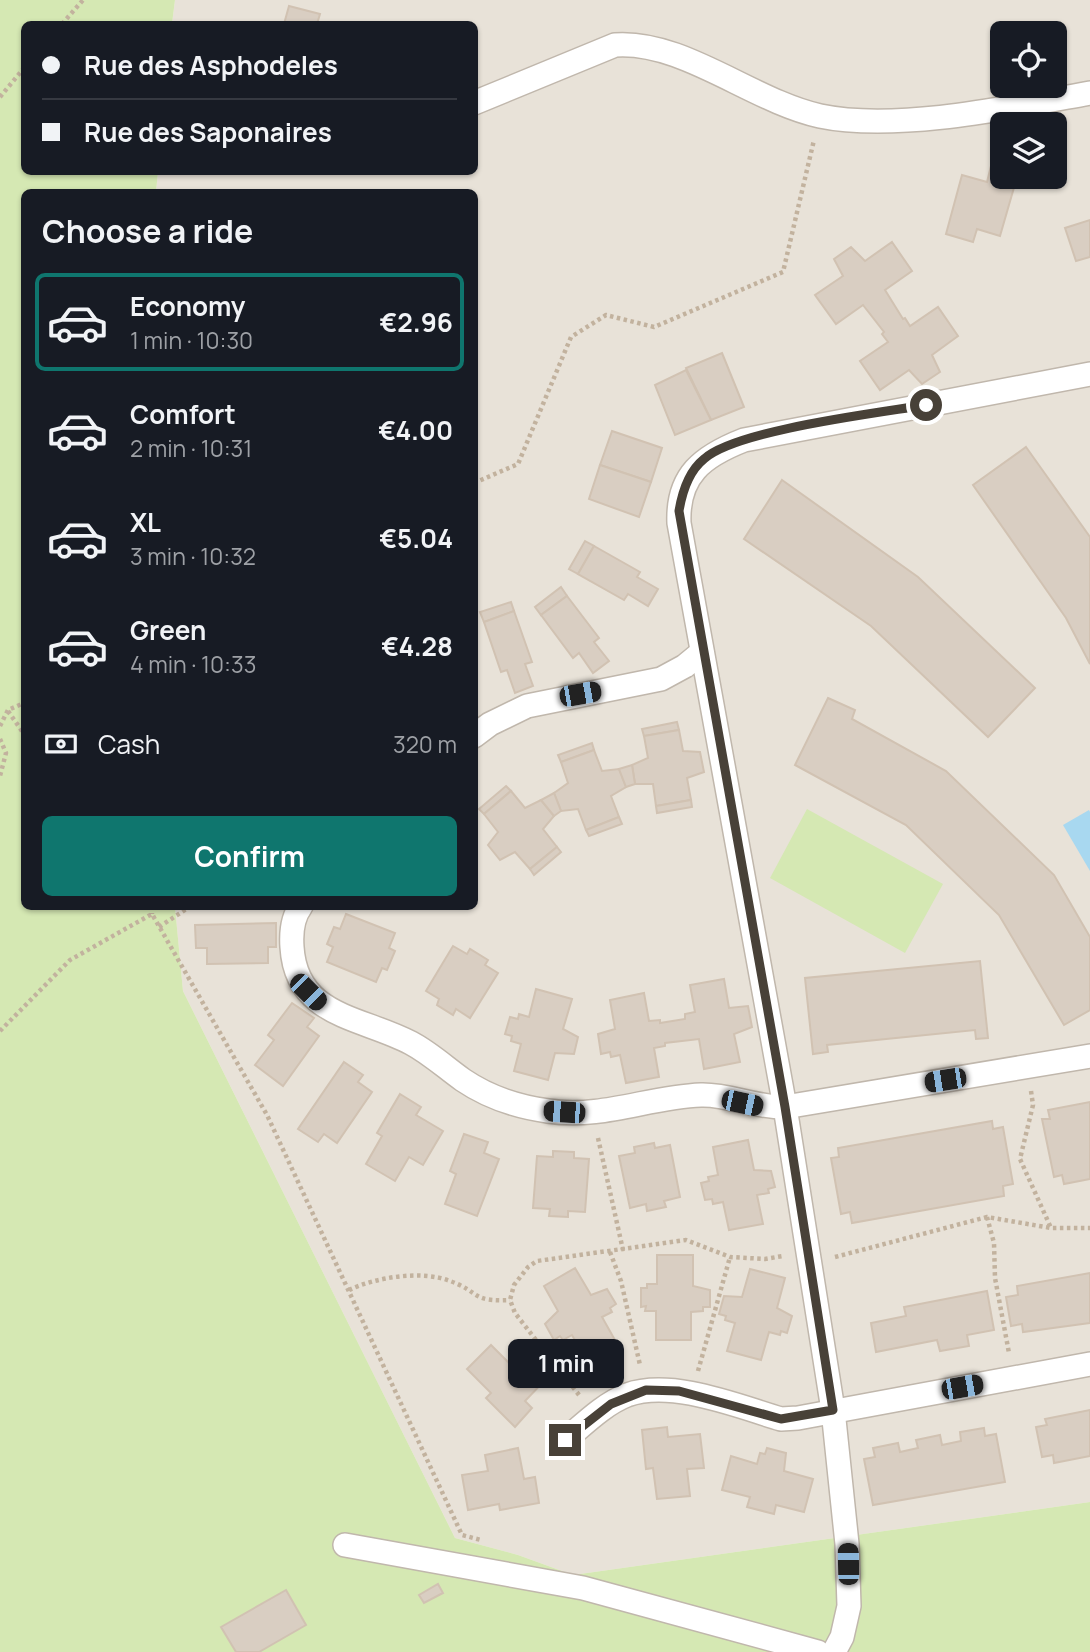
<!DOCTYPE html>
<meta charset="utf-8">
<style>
body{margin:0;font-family:Manrope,sans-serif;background:#20242c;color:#f1f3f6;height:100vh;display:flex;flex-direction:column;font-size:26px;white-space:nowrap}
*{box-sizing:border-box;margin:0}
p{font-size:23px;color:#9ea1a6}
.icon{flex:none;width:38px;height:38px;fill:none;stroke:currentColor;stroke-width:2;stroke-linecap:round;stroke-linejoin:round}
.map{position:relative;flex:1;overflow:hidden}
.drawer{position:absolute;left:21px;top:189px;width:457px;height:721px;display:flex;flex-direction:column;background:#171b24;border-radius:10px;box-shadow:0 2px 5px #0004}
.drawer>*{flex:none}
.guide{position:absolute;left:21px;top:21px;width:457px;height:154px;border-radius:10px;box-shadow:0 2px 5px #0004;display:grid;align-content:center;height:154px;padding:0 21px;background:#171b24}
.tools{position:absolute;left:990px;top:21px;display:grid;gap:14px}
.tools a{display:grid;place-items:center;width:77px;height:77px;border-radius:10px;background:#171b24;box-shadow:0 2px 5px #0004;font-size:35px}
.end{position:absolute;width:32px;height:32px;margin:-16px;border:9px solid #484138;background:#fff;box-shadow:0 0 0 4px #fff}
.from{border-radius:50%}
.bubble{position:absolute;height:49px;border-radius:10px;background:#171b24;box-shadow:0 2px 5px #0004;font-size:23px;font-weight:700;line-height:49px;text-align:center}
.car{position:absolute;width:21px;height:42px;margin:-21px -10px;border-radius:9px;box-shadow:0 0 5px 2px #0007;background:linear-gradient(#222 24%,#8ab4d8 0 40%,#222 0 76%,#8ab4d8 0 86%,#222 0)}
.guide b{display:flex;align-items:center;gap:24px;height:66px;font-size:26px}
.guide b+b{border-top:2px solid #363941}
.guide i{width:18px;height:18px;background:#f1f3f6}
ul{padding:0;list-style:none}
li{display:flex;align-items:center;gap:21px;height:98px;margin:0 14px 10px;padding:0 7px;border:4px solid transparent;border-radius:10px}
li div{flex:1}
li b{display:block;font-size:26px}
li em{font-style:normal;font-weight:700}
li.current{border-color:#0f766e}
li>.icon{width:63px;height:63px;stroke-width:1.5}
h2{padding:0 21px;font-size:32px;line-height:84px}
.pay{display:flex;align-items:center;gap:18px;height:77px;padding:0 21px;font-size:26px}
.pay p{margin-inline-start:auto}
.cta{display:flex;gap:14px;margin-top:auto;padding:14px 21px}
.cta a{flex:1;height:80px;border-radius:10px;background:#0f766e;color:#fff;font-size:28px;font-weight:700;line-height:80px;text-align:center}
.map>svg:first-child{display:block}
.residential{fill:#e8e2d8;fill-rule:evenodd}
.green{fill:#d5e8b3}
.water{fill:#a8d8f0}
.building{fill:#d9cec2;stroke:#d1c2b2;stroke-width:2}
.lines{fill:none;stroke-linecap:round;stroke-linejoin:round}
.street-casing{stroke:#c0b7ac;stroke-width:26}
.path{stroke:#c2b29e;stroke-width:4.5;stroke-dasharray:3.5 3.5;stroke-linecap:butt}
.street{stroke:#fff;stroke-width:23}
.route{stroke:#484138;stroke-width:9}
</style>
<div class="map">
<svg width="1090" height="1652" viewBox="0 0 1090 1652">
<rect width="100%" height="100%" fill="#f5f0ea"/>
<path class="residential" d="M175 0H1090V1502L573 1575 518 1555 455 1538 183 991 175 907 474 906V192H156L158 172H474V24H172ZM1003 33H1055V86H1003ZM1003 124H1055V177H1003Z"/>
<g class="green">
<path d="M0 0H175L172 24H24V172H158L156 192H24V906L175 907 183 991 455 1538 518 1555 573 1575 1090 1502V1652H0Z"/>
<path d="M807 809 943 884 905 953 770 878Z"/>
</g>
<path class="water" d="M1089 810 1090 812V871L1063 825Z"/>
<g class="building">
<path d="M289 6 320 14 317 24H284Z"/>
<path d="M991 166 1003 169V177H1017L1000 236 977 229 973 242 946 234 962 175 987 182Z"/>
<path d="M1090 220V257L1076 261 1065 228Z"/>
<path d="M892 242 912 271 885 290 903 319 905 318 910 326 938 307 958 336 932 355 940 372 922 384 909 370 880 390 860 361 888 342 882 334 884 332 863 305 836 324 815 295 843 276 834 259 851 247 865 261Z"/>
<path d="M722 353 744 407 711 420 686 368Z"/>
<path d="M686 370 711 420 675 435 655 385Z"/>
<path d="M612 431 662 448 651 482 600 465Z"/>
<path d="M1026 447 1090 537V664L1066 618 973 485Z"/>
<path d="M600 465 651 482 639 517 589 499Z"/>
<path d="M782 480 918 577 1035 688 988 737 871 626 744 539Z"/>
<path d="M585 541 594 546 578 574 569 569Z"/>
<path d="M594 546 640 572 637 577 658 589 648 606 628 594 624 600 578 574Z"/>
<path d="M561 587 567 596 541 615 535 607Z"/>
<path d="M567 596 599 638 594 642 609 661 593 673 579 653 573 658 541 615Z"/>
<path d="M511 602 514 611 484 622 480 612Z"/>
<path d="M514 611 532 662 525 664 533 686 515 693 507 670 501 672 484 622Z"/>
<path d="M828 698 855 710 852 719 946 771 1054 875 1090 937V1010L1064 1025 999 915 906 825 795 765Z"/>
<path d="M677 722 679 730 644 736 642 729Z"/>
<path d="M679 730 683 751 700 752 704 772 687 778 691 800 656 806 653 784H635L632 765 648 758 644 736Z"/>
<path d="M592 743 594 750 561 762 558 755Z"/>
<path d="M594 750 602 771 619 769 626 787 611 796 619 817 586 830 578 809 561 811 554 793 568 783 561 762Z"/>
<path d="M632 765 635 784 626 787 619 769Z"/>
<path d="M506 786 511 791 484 814 479 809Z"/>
<path d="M511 791 525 808 541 800 554 816 543 829 557 847 530 869 515 852 500 860 488 845 498 832 484 814Z"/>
<path d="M554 793 561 811 554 816 541 800Z"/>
<path d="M691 800 692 807 657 813 656 806Z"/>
<path d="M619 817 622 824 589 836 586 830Z"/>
<path d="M557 847 561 852 534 875 530 869Z"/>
<path d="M346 914 395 933 389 948 395 951 387 970 382 968 376 982 327 962 333 947 327 944 334 927 340 929Z"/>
<path d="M276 923V947H268V963L207 964V948H196L195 925Z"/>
<path d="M453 946 467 954 470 949 488 960 485 965 498 973 470 1018 456 1009 453 1015 437 1005 439 999 426 991Z"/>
<path d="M980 961 988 1038 976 1039 975 1030 827 1045 828 1052 813 1054 805 978Z"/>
<path d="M724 979 729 1008 748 1006 752 1027 734 1034 740 1062 704 1069 699 1039 665 1043V1046L654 1048 659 1077 626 1083 620 1055 611 1057 610 1052 601 1054 598 1034 615 1029 610 1000 644 993 649 1021 660 1020V1023L685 1019V1014L695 1012 690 985Z"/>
<path d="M536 989 572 999 563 1029 578 1037 574 1054 555 1053 548 1080 514 1071 521 1044 511 1041 512 1036 505 1034 510 1017 518 1019 519 1014 529 1017Z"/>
<path d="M292 1003 314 1018 307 1027 319 1036 283 1086 255 1065 274 1040 268 1035Z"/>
<path d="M344 1062 363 1075 358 1082 372 1092 337 1143 324 1134 318 1142 298 1129Z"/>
<path d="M400 1094 421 1107 416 1115 443 1131 423 1165 409 1157 395 1181 366 1164 382 1136 377 1133Z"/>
<path d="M1090 1102V1179L1064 1184 1062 1175 1054 1177 1042 1119H1050L1048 1110Z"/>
<path d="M992 1121 993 1129 1003 1127 1013 1184 1003 1186 1004 1196 852 1223 850 1212 841 1214 831 1158 839 1157 838 1148Z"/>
<path d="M464 1134 488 1142 484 1153 499 1159 477 1216 445 1204 456 1174 450 1171Z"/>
<path d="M748 1140 754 1170 771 1171 775 1187 768 1189 769 1193 757 1195 763 1224 729 1230 723 1202 713 1204 712 1199 705 1200 701 1183 709 1181 708 1177 718 1175 713 1147Z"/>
<path d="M654 1143 655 1148 670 1145 680 1197 664 1201 666 1207 647 1211 646 1204 630 1208 619 1156 635 1153 634 1147Z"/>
<path d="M553 1151 574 1152V1158L589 1159 585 1212 568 1211V1217L549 1216 550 1209 533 1208 537 1156 553 1157Z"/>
<path d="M657 1255H693V1286L710 1290V1307H703V1311L691 1312V1340H656V1311H645L646 1306 641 1307V1288H647V1284H657Z"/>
<path d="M575 1268 591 1295 607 1289 616 1304 610 1308 612 1312 602 1317 616 1342 586 1360 572 1335 563 1340 560 1336 554 1340 545 1324 558 1311 544 1286Z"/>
<path d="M750 1269 785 1278 777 1308 792 1316 787 1333 781 1331 780 1335 769 1332 761 1360 727 1351 735 1323 725 1320 726 1316 719 1314 724 1296 742 1297Z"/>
<path d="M1090 1273V1323L1023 1332 1022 1324 1011 1326 1006 1297 1018 1295 1017 1286Z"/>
<path d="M987 1291 994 1330 967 1335 969 1346 940 1351 937 1340 876 1352 871 1323 906 1316 904 1307Z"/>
<path d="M491 1345 511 1365 523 1353 547 1378 525 1401 532 1408 515 1427 486 1398 491 1393 467 1369Z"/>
<path d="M1090 1410V1456L1054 1463 1053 1455 1042 1457 1036 1427 1047 1425 1045 1419Z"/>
<path d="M667 1427 668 1437 700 1434 704 1468 687 1469 690 1496 657 1499 653 1468 646 1469 642 1430Z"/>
<path d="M984 1428 985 1436 996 1434 1005 1482 873 1505 864 1459 875 1457 873 1448 898 1443 900 1452 918 1448 916 1440 940 1435 942 1445 961 1441 960 1432Z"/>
<path d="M518 1448 524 1479 535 1477 539 1503 500 1510 499 1504 468 1510 462 1475 488 1471 485 1455Z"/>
<path d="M767 1448 786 1453 784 1471 813 1479 804 1512 776 1505 774 1514 747 1507 750 1497 722 1490 731 1456 757 1464 760 1453 765 1454Z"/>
<path d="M438 1584 443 1593 424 1603 419 1595Z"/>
<path d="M286 1590 306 1625 259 1652H236L221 1627Z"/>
</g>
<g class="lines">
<g class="street-casing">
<g id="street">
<path d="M474 103 615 45C683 40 752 101 820 116 896 132 1013 107 1090 93"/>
<path d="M474 736 490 724 527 706 661 679 685 666 702 652"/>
<path d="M301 906C292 918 291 933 292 947 296 1017 362 1017 411 1043 430 1053 446 1068 463 1080 488 1097 519 1107 548 1111 603 1119 648 1097 701 1095 729 1094 756 1108 785 1107L1090 1056"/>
<path d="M565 1440C584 1424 604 1404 627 1395 672 1379 737 1406 781 1419L798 1418 1090 1364"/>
<path d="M345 1545 583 1588 818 1652"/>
<path d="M834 1652 842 1637 849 1606 847 1544 833 1410 785 1107 679 523C677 475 703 456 744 440L1090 374"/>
</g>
</g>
<g class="path">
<path d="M62 24 83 0"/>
<path d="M0 97 24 68"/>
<path d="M474 483 518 464 571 337 606 315 654 327 783 272 814 140"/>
<path d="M8 711 24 734"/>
<path d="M0 726 8 710 24 703"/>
<path d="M0 739 6 753 0 776"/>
<path d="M152 906V914"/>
<path d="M159 927 191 906"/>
<path d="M0 1031 70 960 152 914 267 1115 462 1535 481 1540"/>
<path d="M1031 1091 1033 1105 1020 1159 1051 1228"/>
<path d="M598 1138 623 1250"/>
<path d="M987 1217 994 1243 995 1278 1009 1353"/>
<path d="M610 1252 621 1281 640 1365"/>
<path d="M835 1257 987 1217 1051 1228H1090"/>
<path d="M349 1290C376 1277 422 1270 450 1281 481 1292 470 1302 510 1300"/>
<path d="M698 1371 730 1257"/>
<path d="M579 1395 515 1313 510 1300 514 1285 528 1267 537 1261 686 1240 730 1257 765 1259 783 1256"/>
</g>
<use href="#street" class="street"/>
</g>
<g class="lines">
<path class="route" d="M565 1440 611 1404 646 1390 679 1391 781 1419 833 1410 785 1107 679 511C682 493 689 471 704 459 736 430 878 413 926 405"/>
</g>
</svg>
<div class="tools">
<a><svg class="icon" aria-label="locate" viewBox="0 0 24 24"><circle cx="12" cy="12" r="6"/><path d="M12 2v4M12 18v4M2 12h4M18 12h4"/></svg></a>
<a><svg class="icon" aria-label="layers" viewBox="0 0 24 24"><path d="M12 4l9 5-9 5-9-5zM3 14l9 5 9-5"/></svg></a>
</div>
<i class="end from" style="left:926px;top:405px"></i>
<i class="end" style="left:565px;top:1440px"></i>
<div class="bubble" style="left:508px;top:1339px;width:116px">1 min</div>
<i class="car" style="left:580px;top:694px;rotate:80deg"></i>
<i class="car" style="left:308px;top:992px;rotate:135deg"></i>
<i class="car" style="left:945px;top:1080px;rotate:261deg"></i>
<i class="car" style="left:742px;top:1103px;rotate:102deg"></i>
<i class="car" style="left:564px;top:1112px;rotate:274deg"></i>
<i class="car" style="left:962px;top:1387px;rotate:80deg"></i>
<i class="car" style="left:848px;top:1564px;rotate:359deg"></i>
<div class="guide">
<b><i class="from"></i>Rue des Asphodeles</b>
<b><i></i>Rue des Saponaires</b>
</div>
<section class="drawer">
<h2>Choose a ride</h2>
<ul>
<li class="current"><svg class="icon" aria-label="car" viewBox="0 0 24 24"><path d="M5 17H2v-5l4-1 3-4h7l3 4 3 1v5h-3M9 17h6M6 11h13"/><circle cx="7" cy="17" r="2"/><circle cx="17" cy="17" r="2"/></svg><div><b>Economy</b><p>1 min · 10:30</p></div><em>€2.96</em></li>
<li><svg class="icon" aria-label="car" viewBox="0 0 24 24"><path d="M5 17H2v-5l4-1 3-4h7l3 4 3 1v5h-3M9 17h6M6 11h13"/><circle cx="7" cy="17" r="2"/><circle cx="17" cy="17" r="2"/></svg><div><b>Comfort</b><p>2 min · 10:31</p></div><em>€4.00</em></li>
<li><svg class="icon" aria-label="car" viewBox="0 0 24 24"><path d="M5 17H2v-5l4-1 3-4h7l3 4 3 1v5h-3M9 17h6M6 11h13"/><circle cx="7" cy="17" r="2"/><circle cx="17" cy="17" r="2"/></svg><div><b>XL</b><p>3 min · 10:32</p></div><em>€5.04</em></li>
<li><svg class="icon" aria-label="car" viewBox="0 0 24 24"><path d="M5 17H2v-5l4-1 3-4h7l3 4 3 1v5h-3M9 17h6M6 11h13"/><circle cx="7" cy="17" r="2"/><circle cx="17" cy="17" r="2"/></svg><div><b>Green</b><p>4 min · 10:33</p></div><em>€4.28</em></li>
</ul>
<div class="pay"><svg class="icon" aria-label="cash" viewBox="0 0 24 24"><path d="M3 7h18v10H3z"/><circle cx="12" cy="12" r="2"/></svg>Cash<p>320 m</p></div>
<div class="cta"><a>Confirm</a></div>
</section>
</div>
